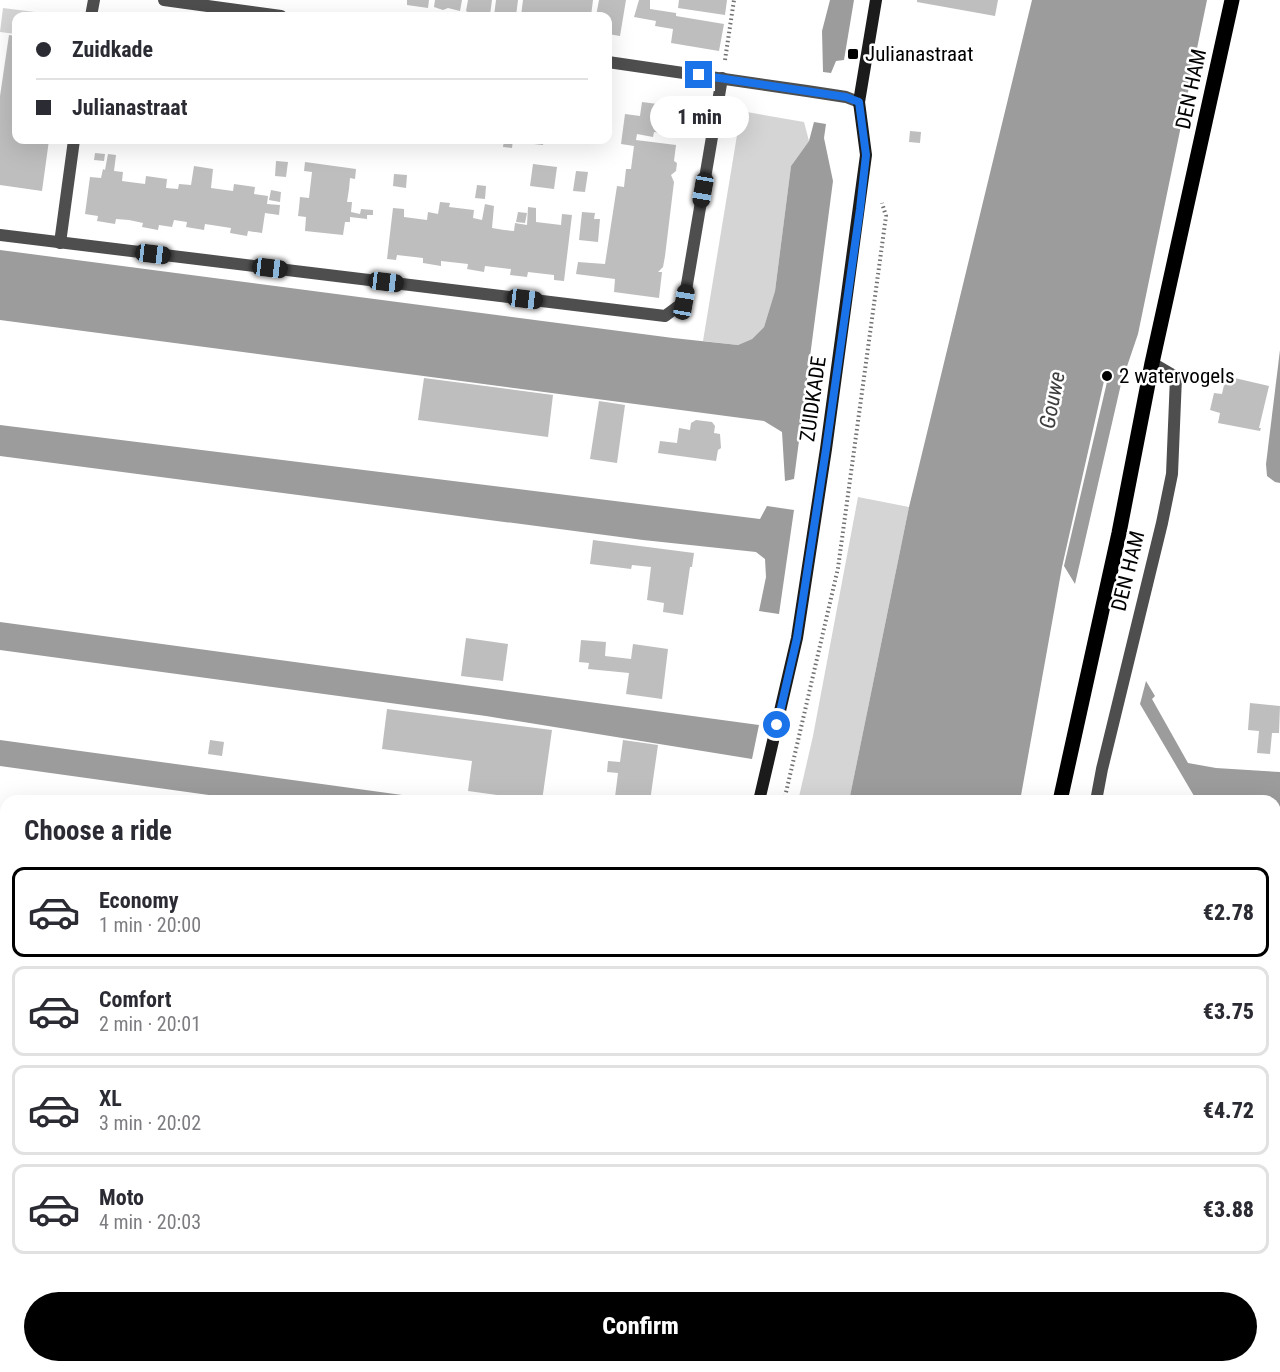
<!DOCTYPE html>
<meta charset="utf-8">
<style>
body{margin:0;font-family:"Roboto Condensed",sans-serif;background:#f2f2f3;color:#2b2b33;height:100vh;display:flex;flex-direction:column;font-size:22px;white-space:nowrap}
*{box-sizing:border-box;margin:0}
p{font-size:20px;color:#7c7c81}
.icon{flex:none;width:33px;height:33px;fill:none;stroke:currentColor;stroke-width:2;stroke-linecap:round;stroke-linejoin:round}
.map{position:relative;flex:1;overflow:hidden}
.panel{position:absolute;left:0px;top:795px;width:1281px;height:578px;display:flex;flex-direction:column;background:#fff;border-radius:18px 18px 0 0;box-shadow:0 6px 24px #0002}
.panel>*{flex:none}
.banner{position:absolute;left:12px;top:12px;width:600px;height:132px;border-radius:12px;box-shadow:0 6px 24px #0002;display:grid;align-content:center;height:132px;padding:0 24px;background:#fff}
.end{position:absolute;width:27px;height:27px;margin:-14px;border:8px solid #1a73e8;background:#fff;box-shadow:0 0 0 3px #fff}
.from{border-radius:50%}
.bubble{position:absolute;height:42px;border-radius:21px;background:#fff;box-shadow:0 6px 24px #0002;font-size:20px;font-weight:800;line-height:42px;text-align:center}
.car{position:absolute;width:18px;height:36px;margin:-18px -9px;border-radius:8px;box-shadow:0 0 4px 2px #0007;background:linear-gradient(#222 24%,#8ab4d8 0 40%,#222 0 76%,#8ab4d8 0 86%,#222 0)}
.banner b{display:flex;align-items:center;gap:21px;height:57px;font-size:22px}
.banner b+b{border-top:2px solid #e1e1e2}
.banner i{width:15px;height:15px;background:#2b2b33}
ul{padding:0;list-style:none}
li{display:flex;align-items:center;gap:18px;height:90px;margin:0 12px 9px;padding:0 12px;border:3px solid #e1e1e2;border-radius:12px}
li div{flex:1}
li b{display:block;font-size:22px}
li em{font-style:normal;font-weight:800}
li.on{border-color:#000}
li>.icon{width:54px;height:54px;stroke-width:1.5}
h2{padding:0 24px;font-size:27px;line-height:72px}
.button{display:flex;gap:12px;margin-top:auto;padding:12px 24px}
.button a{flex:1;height:69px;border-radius:36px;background:#000;color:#fff;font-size:24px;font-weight:800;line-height:69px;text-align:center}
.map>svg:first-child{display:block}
.green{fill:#d5d5d5}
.water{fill:#9c9c9c}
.building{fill:#bebebe}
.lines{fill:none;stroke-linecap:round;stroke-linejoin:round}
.path{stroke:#707070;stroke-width:4;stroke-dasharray:1.5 3;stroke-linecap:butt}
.lane{stroke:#4e4e4e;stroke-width:12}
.street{stroke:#4e4e4e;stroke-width:12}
.secondary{stroke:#1b1b1b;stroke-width:12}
.primary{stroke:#000;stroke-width:15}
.route{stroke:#1a73e8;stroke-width:8}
.poi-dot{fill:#000;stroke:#fff;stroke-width:2}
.labels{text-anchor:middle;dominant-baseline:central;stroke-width:5;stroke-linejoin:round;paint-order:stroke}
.poi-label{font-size:21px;fill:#000;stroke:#fff;text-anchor:start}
.street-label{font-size:21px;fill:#000;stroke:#fff}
.water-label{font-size:22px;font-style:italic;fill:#3d3d3d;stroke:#fff}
</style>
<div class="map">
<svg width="1280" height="1372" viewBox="0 0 1280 1372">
<rect width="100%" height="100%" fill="#fff"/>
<g class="green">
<path d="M3 8 67 16H16V34L0 32Z"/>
<path d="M741 111 804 122 809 141 791 166 775 291 764 327 752 339 738 345 703 341Z"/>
<path d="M858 497 909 507 849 801H798L813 736Z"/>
<path d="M693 1367H743L742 1372H692Z"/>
</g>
<g class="water">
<path d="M830 0H854L844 60 836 61 831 73 823 72 822 31Z"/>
<path d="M1032 0H1207L1138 334 1121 384 1075 584 1064 566 1107 382 1104 381 1062 567 1020 801H849L909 507Z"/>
<path d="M814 122 826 124 824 138 833 181 794 479 785 481 782 432 764 421 0 320V250L673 338 738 345 752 339 764 327 775 291 791 166 809 141Z"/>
<path d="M1280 350V483L1275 482 1267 476 1266 464Z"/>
<path d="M0 425 760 519 767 506 794 510 779 614 759 611 766 577 765 559 756 552 643 540 0 456Z"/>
<path d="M0 622 759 725 752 759 486 716 0 650Z"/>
<path d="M1146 681 1155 696 1152 699 1188 763 1216 768 1280 772V899L1275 900V801H1197L1140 704Z"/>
<path d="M0 740 446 801H252L0 766Z"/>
<path d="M0 953 6 954V993L0 992Z"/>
<rect x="1275" y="1033" width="5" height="40"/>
<path d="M0 1057 6 1058V1107H0Z"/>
<path d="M1275 1235H1280V1271L1275 1270Z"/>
<path d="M0 1322 6 1323V1355L0 1354Z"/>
<path d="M598 1366H637V1367L636 1372H592Z"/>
<path d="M348 1367 386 1372H148L101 1367Z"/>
<path d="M743 1367V1366L924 1367 923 1372H742Z"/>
</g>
<g class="building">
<path d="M407 0H429L428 8 407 5Z"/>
<path d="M435 0H462L460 11 448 8 443 10 434 7Z"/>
<path d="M468 0H492L490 15 478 14 473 15 466 11Z"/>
<path d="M496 0H518L516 16H494Z"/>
<path d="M523 0H593L591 16H521Z"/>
<path d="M599 0H626L620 36 608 34V16H596Z"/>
<path d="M639 0H650V9L676 13V16L724 24 719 51 671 43 673 29 655 26 656 21 634 17Z"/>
<path d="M679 0H727L725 15 678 8Z"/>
<path d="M917 0H998L995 16 917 2Z"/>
<path d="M9 35 16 36V140H49L42 191 0 185V96Z"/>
<path d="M642 102 681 107V110L684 113 682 122 679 123 677 136 654 132 653 137 637 134 636 140 676 145 674 161 677 163 676 171 671 175 674 182 665 256 663 267 658 272H662L659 298 614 292 615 279 576 274 578 262 605 264 617 186 624 187 626 169H631L634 146 621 144 625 114 640 116Z"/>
<path d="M608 105H611L609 120H608Z"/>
<path d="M910 131 921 132 920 143 909 142Z"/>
<path d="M504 140H513L512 148 503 147Z"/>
<path d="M535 140H544L543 145 534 144Z"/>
<path d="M95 153 105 154 104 161 94 160Z"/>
<path d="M108 154 116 155 114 171 123 172 122 181 145 184 146 176 167 179 166 188 178 189 179 184 191 185 194 166 213 169 211 188 233 191 234 184 255 187 254 194 268 196 267 204 280 205 279 215 265 213 262 233 248 231 247 236 230 233 231 228 205 224 204 230 186 227 187 222 174 220 172 227 159 225 158 230 142 227 143 223 129 220 116 219 115 224 97 221 98 216 85 214 90 177 101 178 103 169 105 170Z"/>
<path d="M276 161 288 162 286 177 275 176Z"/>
<path d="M305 162 356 169 355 179 350 178 349 189 347 202H352L351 212 360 214 361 209 373 210V215H367V219L350 217V222H345L343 235 305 231 306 217 298 216 299 208 300 197 309 198 312 172 304 171Z"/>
<path d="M533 164 557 167 554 189 530 186Z"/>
<path d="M576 171 588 172 585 192 573 191Z"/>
<path d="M394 174 407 175 406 188 393 186Z"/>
<path d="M477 185 486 186 485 199 475 198Z"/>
<path d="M271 190 281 192 280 202 269 200Z"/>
<path d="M440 202 450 203 449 207 474 210 473 218 482 220 485 204 494 206 492 228 504 230 514 231 515 223 527 225 528 207 536 208V226V222L561 225 562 214 572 215 564 281 554 280V275L528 272 527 277 510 275 511 269 485 266 484 272 467 269 468 264 441 261V266L423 263V258L397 255 396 260 387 259 393 208 404 209V217L427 220 428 212 438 214Z"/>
<path d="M518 212 527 213 525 223 516 222Z"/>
<path d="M582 212 595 213 594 219H600L598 242 579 240Z"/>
<path d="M1226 376 1269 386 1259 428H1261L1260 431 1218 423 1220 413 1210 410 1214 393 1222 394Z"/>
<path d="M424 378 553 395 548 437 418 420Z"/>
<path d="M599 401 625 405 617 463 590 459Z"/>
<path d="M696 420 712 422 715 426 714 433 720 434 721 448 718 450 716 461 658 453 660 441 677 443 679 428 690 430 691 423Z"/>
<path d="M593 540 694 553 692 567H690L683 615 663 612 664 603 647 600 651 567 632 565 631 569 590 564Z"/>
<path d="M466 638 508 644 503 681 461 676Z"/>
<path d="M581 640 606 642 605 656 631 659 633 644 668 649 662 699 626 694 629 673 588 669 589 663 579 662Z"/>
<path d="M1250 703 1280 706 1279 733H1272L1270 754 1257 753 1259 731 1248 730Z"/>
<path d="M387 709 552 730 542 801 468 791 472 761 382 749Z"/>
<path d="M210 740 224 742 222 756 208 754Z"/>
<path d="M623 740 658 745 650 801 615 797 618 773 607 772 608 761 620 762Z"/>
<rect x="1275" y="1095" width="5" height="34"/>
<rect x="1275" y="1189" width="5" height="47"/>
<path d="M0 1214H6V1317L0 1316Z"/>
<path d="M1275 1287H1280V1347L1275 1346Z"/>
</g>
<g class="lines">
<g class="path">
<path d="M725 60 734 0"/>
<path d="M784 801 838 568 886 216 882 203"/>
<path d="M684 1372 685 1366"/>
</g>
<path class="lane" d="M0 859 6 860"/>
<g class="street">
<path d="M164 0 281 16"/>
<path d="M91 16 94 0"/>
<path d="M608 62 807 91 846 97 859 102"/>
<path d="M0 235 665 316 684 302 722 78"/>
<path d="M60 243 74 140"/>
<path d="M1096 801 1102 769 1162 523 1172 474 1176 377 1152 363"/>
</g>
<g class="secondary">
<path d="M759 801 797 638 826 449 866 155 859 102 876 0"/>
<path d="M652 1372V1366"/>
</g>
<g class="primary">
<path d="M1060 801 1119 533 1152 363 1232 0"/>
<path d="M954 1372V1366"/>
</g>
</g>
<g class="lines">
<path class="route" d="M699 75 846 97 859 102 866 155 860 209 826 449 797 638 777 725"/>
</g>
<g class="poi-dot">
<rect x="847" y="48" width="12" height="12" rx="3"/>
<circle cx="1107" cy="376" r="6"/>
</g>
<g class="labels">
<g class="poi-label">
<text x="865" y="54">Julianastraat</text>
<text x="1119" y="376">2 watervogels</text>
</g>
<g class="street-label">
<text transform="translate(1191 89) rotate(-78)">DEN HAM</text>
<text transform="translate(813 399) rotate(-82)">ZUIDKADE</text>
<text transform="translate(1128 571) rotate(-76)">DEN HAM</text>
</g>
<g class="water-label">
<text transform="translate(1052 400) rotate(-79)">Gouwe</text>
</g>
</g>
</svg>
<i class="end from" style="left:777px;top:725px"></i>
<i class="end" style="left:699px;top:75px"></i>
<div class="bubble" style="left:650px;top:96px;width:99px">1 min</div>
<i class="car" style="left:703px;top:190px;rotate:190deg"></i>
<i class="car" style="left:153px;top:254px;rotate:97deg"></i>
<i class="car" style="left:270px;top:268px;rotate:97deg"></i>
<i class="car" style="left:386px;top:282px;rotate:97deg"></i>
<i class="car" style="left:525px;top:299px;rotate:97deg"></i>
<i class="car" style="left:684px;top:302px;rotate:10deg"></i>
<div class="banner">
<b><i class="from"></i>Zuidkade</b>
<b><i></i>Julianastraat</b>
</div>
<section class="panel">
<h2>Choose a ride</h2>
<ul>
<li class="on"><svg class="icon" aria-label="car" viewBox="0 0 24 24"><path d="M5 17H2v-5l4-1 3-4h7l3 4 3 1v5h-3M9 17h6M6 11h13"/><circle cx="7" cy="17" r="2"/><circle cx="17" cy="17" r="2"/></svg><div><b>Economy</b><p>1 min · 20:00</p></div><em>€2.78</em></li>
<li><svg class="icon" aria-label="car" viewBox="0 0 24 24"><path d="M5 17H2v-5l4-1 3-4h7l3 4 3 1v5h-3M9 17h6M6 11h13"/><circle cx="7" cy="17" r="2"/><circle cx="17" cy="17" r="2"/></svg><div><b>Comfort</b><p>2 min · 20:01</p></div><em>€3.75</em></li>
<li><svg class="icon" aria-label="car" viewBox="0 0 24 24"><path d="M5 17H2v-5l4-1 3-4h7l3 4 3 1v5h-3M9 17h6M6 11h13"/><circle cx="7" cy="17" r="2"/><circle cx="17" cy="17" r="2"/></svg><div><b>XL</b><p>3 min · 20:02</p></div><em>€4.72</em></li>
<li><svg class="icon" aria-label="car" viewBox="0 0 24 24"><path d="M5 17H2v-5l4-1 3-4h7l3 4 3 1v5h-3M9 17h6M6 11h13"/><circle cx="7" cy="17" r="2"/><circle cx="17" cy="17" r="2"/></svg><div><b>Moto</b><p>4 min · 20:03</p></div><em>€3.88</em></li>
</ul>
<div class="button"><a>Confirm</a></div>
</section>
</div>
